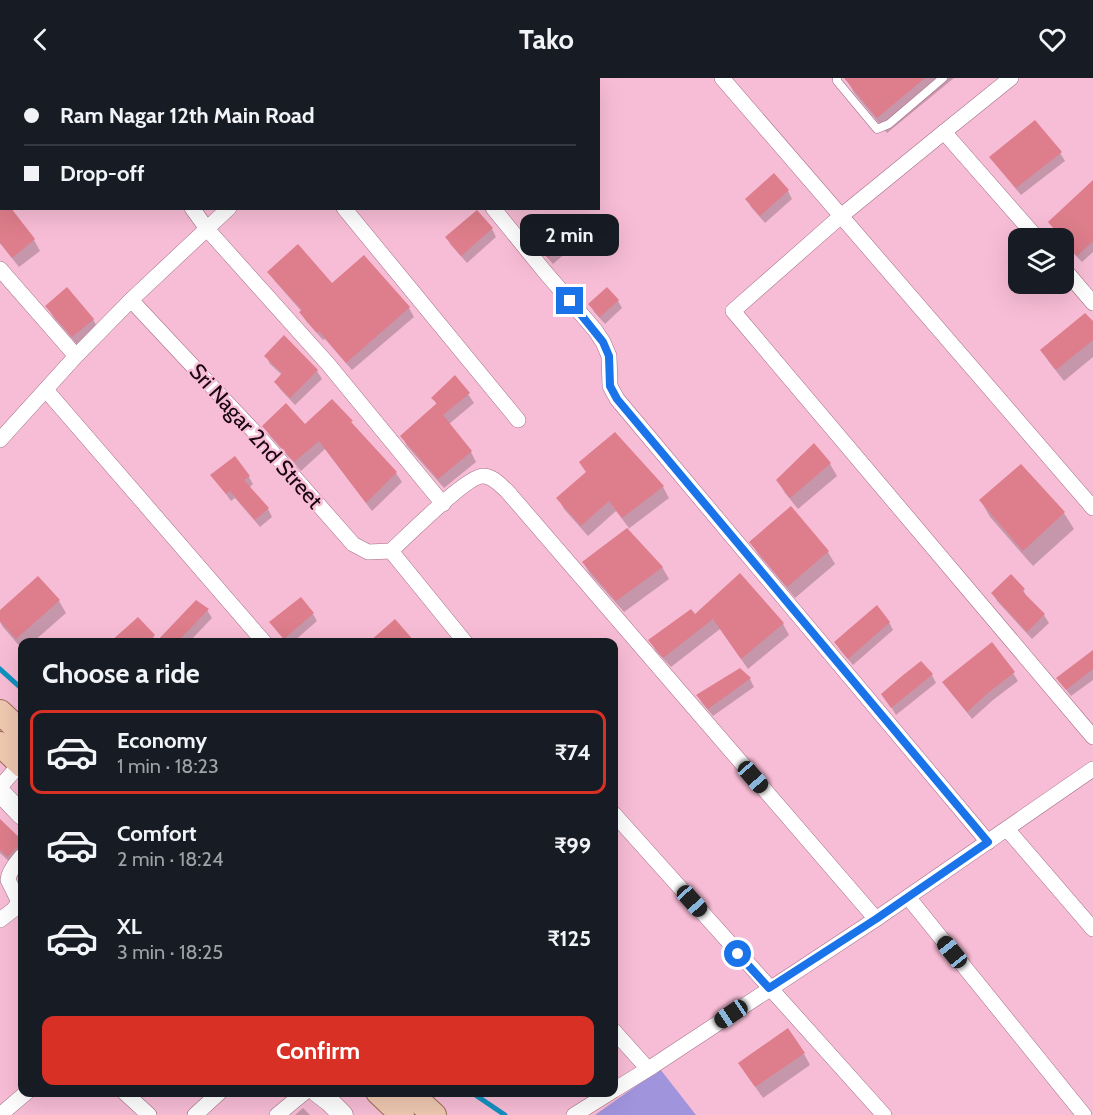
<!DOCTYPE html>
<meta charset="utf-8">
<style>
body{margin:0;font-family:Cabin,sans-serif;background:#20242c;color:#f1f3f6;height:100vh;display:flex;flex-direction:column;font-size:22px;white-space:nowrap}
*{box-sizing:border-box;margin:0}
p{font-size:20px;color:#9ea1a6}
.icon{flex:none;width:33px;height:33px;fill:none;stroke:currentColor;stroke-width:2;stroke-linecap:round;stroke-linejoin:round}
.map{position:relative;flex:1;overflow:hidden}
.details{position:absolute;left:18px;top:560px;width:600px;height:459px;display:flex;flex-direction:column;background:#171b24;border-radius:12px;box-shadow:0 6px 24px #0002}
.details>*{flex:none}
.hud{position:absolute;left:0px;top:0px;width:600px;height:132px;box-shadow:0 6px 24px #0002;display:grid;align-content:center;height:132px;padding:0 24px;background:#171b24}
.fabs{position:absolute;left:1008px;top:150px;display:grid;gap:12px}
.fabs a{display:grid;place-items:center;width:66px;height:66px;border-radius:12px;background:#171b24;box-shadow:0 6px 24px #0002;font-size:30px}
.end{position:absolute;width:27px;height:27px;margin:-14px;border:8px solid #1a73e8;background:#fff;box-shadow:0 0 0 3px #fff}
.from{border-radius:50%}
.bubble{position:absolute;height:42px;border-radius:12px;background:#171b24;box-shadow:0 6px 24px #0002;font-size:20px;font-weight:700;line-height:42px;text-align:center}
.car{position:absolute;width:18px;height:36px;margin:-18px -9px;border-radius:8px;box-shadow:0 0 4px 2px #0007;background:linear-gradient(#222 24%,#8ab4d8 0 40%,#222 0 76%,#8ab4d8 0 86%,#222 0)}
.hud b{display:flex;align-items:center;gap:21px;height:57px;font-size:22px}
.hud b+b{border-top:2px solid #363941}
.hud i{width:15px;height:15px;background:#f1f3f6}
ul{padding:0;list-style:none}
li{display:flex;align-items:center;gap:18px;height:84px;margin:0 12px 9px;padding:0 12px;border:3px solid transparent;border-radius:12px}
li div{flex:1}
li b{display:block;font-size:22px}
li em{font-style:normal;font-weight:700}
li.selected{border-color:#d93025}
li>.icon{width:54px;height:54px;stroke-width:1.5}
h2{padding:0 24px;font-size:27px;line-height:72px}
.action{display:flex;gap:12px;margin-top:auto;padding:12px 24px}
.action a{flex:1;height:69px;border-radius:12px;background:#d93025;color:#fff;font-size:24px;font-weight:700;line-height:69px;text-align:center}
header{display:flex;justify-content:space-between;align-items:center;height:78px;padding:0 24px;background:#171b24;font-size:27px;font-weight:700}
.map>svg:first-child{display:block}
.green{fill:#a094dd}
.shadow{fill:#0003}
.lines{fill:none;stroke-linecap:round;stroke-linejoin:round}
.stream{stroke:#1291c0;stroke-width:5}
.building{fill:#de7d8b}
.service-casing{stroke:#a46f87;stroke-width:9}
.minor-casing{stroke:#a46f87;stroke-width:16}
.tertiary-casing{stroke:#a46f87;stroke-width:21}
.primary-casing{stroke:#9e6c56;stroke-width:26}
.service{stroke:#fff;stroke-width:8}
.minor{stroke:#fff;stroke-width:15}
.tertiary{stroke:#fff;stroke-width:20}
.primary{stroke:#efc8b0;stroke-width:24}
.route{stroke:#1a73e8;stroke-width:8}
.labels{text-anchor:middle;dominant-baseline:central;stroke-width:5;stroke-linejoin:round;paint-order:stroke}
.street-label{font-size:22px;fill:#19060f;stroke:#f8bdd6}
</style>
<header><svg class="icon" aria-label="back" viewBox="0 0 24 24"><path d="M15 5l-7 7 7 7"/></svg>Tako<svg class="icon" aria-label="heart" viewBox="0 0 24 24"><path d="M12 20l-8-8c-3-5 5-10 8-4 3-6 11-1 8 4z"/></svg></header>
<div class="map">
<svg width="1093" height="1037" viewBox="0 0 1093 1037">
<rect width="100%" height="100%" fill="#f8bdd6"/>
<path class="green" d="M660 991 696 1037H595Z"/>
<g class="shadow">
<path d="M413 0H458L459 2H414Z"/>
<path d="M846 0H954L887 55 854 15Z"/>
<path d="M1060 75 1065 83 1021 117 996 87 991 79Z"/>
<path d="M774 97 788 113 792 121 765 145 751 129 747 121Z"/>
<path d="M1093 111V174L1082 184 1070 172 1050 144Z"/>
<path d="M0 118 2 120V130H9L34 162 40 173 19 189 0 165Z"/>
<path d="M492 151 496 159 467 185 451 167 447 160Z"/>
<path d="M578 152 583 160 553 186 543 175 539 168Z"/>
<path d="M364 179 409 230 414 239 352 292 325 261 323 262 306 243 301 235 302 234 274 202 269 194 332 207Z"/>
<path d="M618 223 622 230 605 246 594 234 590 226Z"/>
<path d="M47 228 93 241 99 253 80 270 54 240Z"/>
<path d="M1093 245V279L1064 303 1049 284 1042 272Z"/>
<path d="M284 259 317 293 322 301 295 327 280 311 276 304 282 297 270 286 266 278Z"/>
<path d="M468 316 474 325 449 346 471 374 476 384 444 410 407 368 402 358 437 327 433 320Z"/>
<path d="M332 323 351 344 355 351 396 395 402 404 372 433 325 371 301 393 270 358 264 348H305Z"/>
<path d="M814 367 830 386 837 398 798 431 785 415 778 403Z"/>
<path d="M1021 388 1064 435 1074 451 1033 488 990 439 981 423Z"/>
<path d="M587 395 663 409 669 420 627 452 662 489 669 501 624 534 590 496 583 484 629 450 616 433 588 458 564 431 558 420Z"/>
<path d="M249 399 253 406 249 410 268 431 272 439 260 449 235 420 231 423 217 404Z"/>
<path d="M791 430 828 474 835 486 795 520 758 476 751 464Z"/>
<path d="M1023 511 1027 520 1044 537 1049 545 1032 561 997 523 993 515Z"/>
<path d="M59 523 66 535 33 564H22V571L3 549 0 544V534Z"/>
<path d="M207 532 212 540 189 564H159Z"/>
<path d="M313 536 317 543 293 564H286L276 552 271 544Z"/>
<path d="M695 539 783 546 789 557 748 591 720 551 671 589 656 573 650 562Z"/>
<path d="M889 544 893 552 853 587 840 572 836 564Z"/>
<path d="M153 558 157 564H116Z"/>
<path d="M1093 574V602L1071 618 1058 601Z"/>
<path d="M921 585 932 597 936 605 896 637 888 624Z"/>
<path d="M740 592 750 601 754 609 713 638 702 625 698 617Z"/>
<path d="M1013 595 1018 603 993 622 972 641 949 612Z"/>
<path d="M2 744 22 764V781L15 789 0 775V746Z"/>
<path d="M804 976 810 987 763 1020 747 997Z"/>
<path d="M303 1030 310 1037H295Z"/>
</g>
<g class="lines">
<g class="stream">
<path d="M0 591 22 611"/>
<path d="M471 1014 505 1037"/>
</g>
</g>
<g class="building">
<path d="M844 0H925L877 40Z"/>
<path d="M1035 42 1062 74 1016 110 989 79Z"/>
<path d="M774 95 789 112 760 138 745 121Z"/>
<path d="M1093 102V163L1077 178 1048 144Z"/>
<path d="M0 130H11L35 161 12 180 0 165Z"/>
<path d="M477 132 493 150 461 178 445 159Z"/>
<path d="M569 139 580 151 548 180 537 167Z"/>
<path d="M298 166 332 205 364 177 410 229 346 285 319 253 317 255 299 234 302 232 267 194Z"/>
<path d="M67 209 94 241 72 259 45 228Z"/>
<path d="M607 209 619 222 600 239 588 226Z"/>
<path d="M1085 235 1093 243V262L1056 292 1040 272Z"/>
<path d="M284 257 318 292 290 320 274 304 282 295 264 278Z"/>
<path d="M455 297 470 315 443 337 472 373 438 401 400 358 437 325 431 320Z"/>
<path d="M332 321 353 343 351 344 397 394 366 425 319 363 294 384 262 348 286 325 305 346Z"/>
<path d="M615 354 664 408 622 440 609 423 581 448 556 420 586 394 579 384Z"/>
<path d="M814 365 831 385 790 420 776 402Z"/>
<path d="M235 378 250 398 244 402 269 430 255 442 230 413 226 416 210 397Z"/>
<path d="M1021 386 1065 434 1023 473 979 422Z"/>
<path d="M791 428 829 473 787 509 749 464Z"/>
<path d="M627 450 663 489 616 523 582 484Z"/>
<path d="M740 495 784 545 741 581 713 541 663 580 648 562 691 531 695 536Z"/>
<path d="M1011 496 1025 511 1022 513 1045 536 1027 554 991 515Z"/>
<path d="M38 498 60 522 16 561 0 543V532Z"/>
<path d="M301 519 314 535 284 561 269 544Z"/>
<path d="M196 522 209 531 177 564H156Z"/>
<path d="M877 527 890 544 848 581 834 564Z"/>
<path d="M138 539 155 557 147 564H110Z"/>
<path d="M395 541 415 564H369Z"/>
<path d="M992 564 1015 594 989 614 967 634 942 604Z"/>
<path d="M1093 572V591L1066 612 1056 600Z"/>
<path d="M921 583 933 596 891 630 881 616 902 598Z"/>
<path d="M740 590 751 600 708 631 696 617Z"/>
<path d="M0 741 22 762V768L15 771 8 779 0 772Z"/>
<path d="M788 950 805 975 755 1009 738 985Z"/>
</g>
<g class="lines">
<g class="service-casing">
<path id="service" d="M837 0V3L877 51 889 46 943 0"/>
</g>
<g class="minor-casing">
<g id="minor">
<path d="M88 0 90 2"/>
<path d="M382 0 384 2"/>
<path d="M544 0 545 2"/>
<path d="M722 0 1093 430"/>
<path d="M52 2 54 0"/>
<path d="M211 2 213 0"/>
<path d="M0 49 2 47"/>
<path d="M944 54 1011 0"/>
<path d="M192 130 207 151 328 286 443 426"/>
<path d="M344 130 518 342"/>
<path d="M493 130 545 194 595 252 603 264 609 278 610 308 617 321 988 764"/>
<path d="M1037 160 944 54 841 138 733 233 1093 659"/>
<path d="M0 191 76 278"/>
<path d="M1064 191 1093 225"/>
<path d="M131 222 260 360 353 466 368 474 391 473"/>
<path d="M46 312 264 564"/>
<path d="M0 362 76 278 131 222 229 130"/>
<path d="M391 473C405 460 468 397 483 398 493 398 500 407 507 413L876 841"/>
<path d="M391 473 465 564"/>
<path d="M0 709 21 685"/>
<path d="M614 736 884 1037"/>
<path d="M1007 751 1093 851"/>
<path d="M908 819 1084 1037"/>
<path d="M0 842 13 832 19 824 8 802C9 793 16 785 22 778"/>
<path d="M614 953 648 991"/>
<path d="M614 1012 653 988 876 841 1093 691"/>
<path d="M124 1014 149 1037"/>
<path d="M0 1037 27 1014"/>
<path d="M195 1037 220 1014"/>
<path d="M277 1037 305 1014"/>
<path d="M574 1037 611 1014"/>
</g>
</g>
<g class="tertiary-casing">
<g id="tertiary">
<path d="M0 714 22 737"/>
<path d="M317 1014 330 1024 343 1037"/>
</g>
</g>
<g class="primary-casing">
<g id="primary">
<path d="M0 634 22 655"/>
<path d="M0 666 22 687"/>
<path d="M378 1014 402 1037"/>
<path d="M409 1014 434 1037"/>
</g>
</g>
<use href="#service" class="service"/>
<use href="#minor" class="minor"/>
<use href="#tertiary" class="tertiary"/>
<use href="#primary" class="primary"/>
</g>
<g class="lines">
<path class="route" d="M570 223 603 264 609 278 610 308 617 321 988 764 876 841 769 910 738 876"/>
</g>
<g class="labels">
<g class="street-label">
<text transform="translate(256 358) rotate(48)">Sri Nagar 2nd Street</text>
</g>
</g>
</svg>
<div class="fabs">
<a><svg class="icon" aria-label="layers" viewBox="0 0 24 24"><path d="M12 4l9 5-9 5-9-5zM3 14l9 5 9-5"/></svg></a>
</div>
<i class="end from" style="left:738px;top:876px"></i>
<i class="end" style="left:570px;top:223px"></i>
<div class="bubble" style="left:520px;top:136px;width:99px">2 min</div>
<i class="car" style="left:753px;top:699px;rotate:139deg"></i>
<i class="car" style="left:692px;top:823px;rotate:138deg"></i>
<i class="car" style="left:952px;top:874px;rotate:321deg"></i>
<i class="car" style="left:731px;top:936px;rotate:236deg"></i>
<div class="hud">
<b><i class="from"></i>Ram Nagar 12th Main Road</b>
<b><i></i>Drop-off</b>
</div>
<section class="details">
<h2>Choose a ride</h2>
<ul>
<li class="selected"><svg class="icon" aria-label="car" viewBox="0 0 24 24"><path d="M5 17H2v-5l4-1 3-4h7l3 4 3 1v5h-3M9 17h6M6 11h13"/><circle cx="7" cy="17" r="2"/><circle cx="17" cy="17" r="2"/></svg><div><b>Economy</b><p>1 min · 18:23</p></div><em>₹74</em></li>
<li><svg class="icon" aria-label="car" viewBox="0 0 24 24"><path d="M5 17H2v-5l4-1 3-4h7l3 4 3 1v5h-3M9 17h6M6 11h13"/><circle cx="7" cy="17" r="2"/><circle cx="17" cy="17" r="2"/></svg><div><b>Comfort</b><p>2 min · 18:24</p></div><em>₹99</em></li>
<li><svg class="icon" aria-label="car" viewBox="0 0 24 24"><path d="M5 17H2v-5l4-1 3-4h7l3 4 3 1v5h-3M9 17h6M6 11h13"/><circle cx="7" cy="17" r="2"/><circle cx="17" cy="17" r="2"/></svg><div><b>XL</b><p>3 min · 18:25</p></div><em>₹125</em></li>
</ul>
<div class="action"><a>Confirm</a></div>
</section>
</div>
